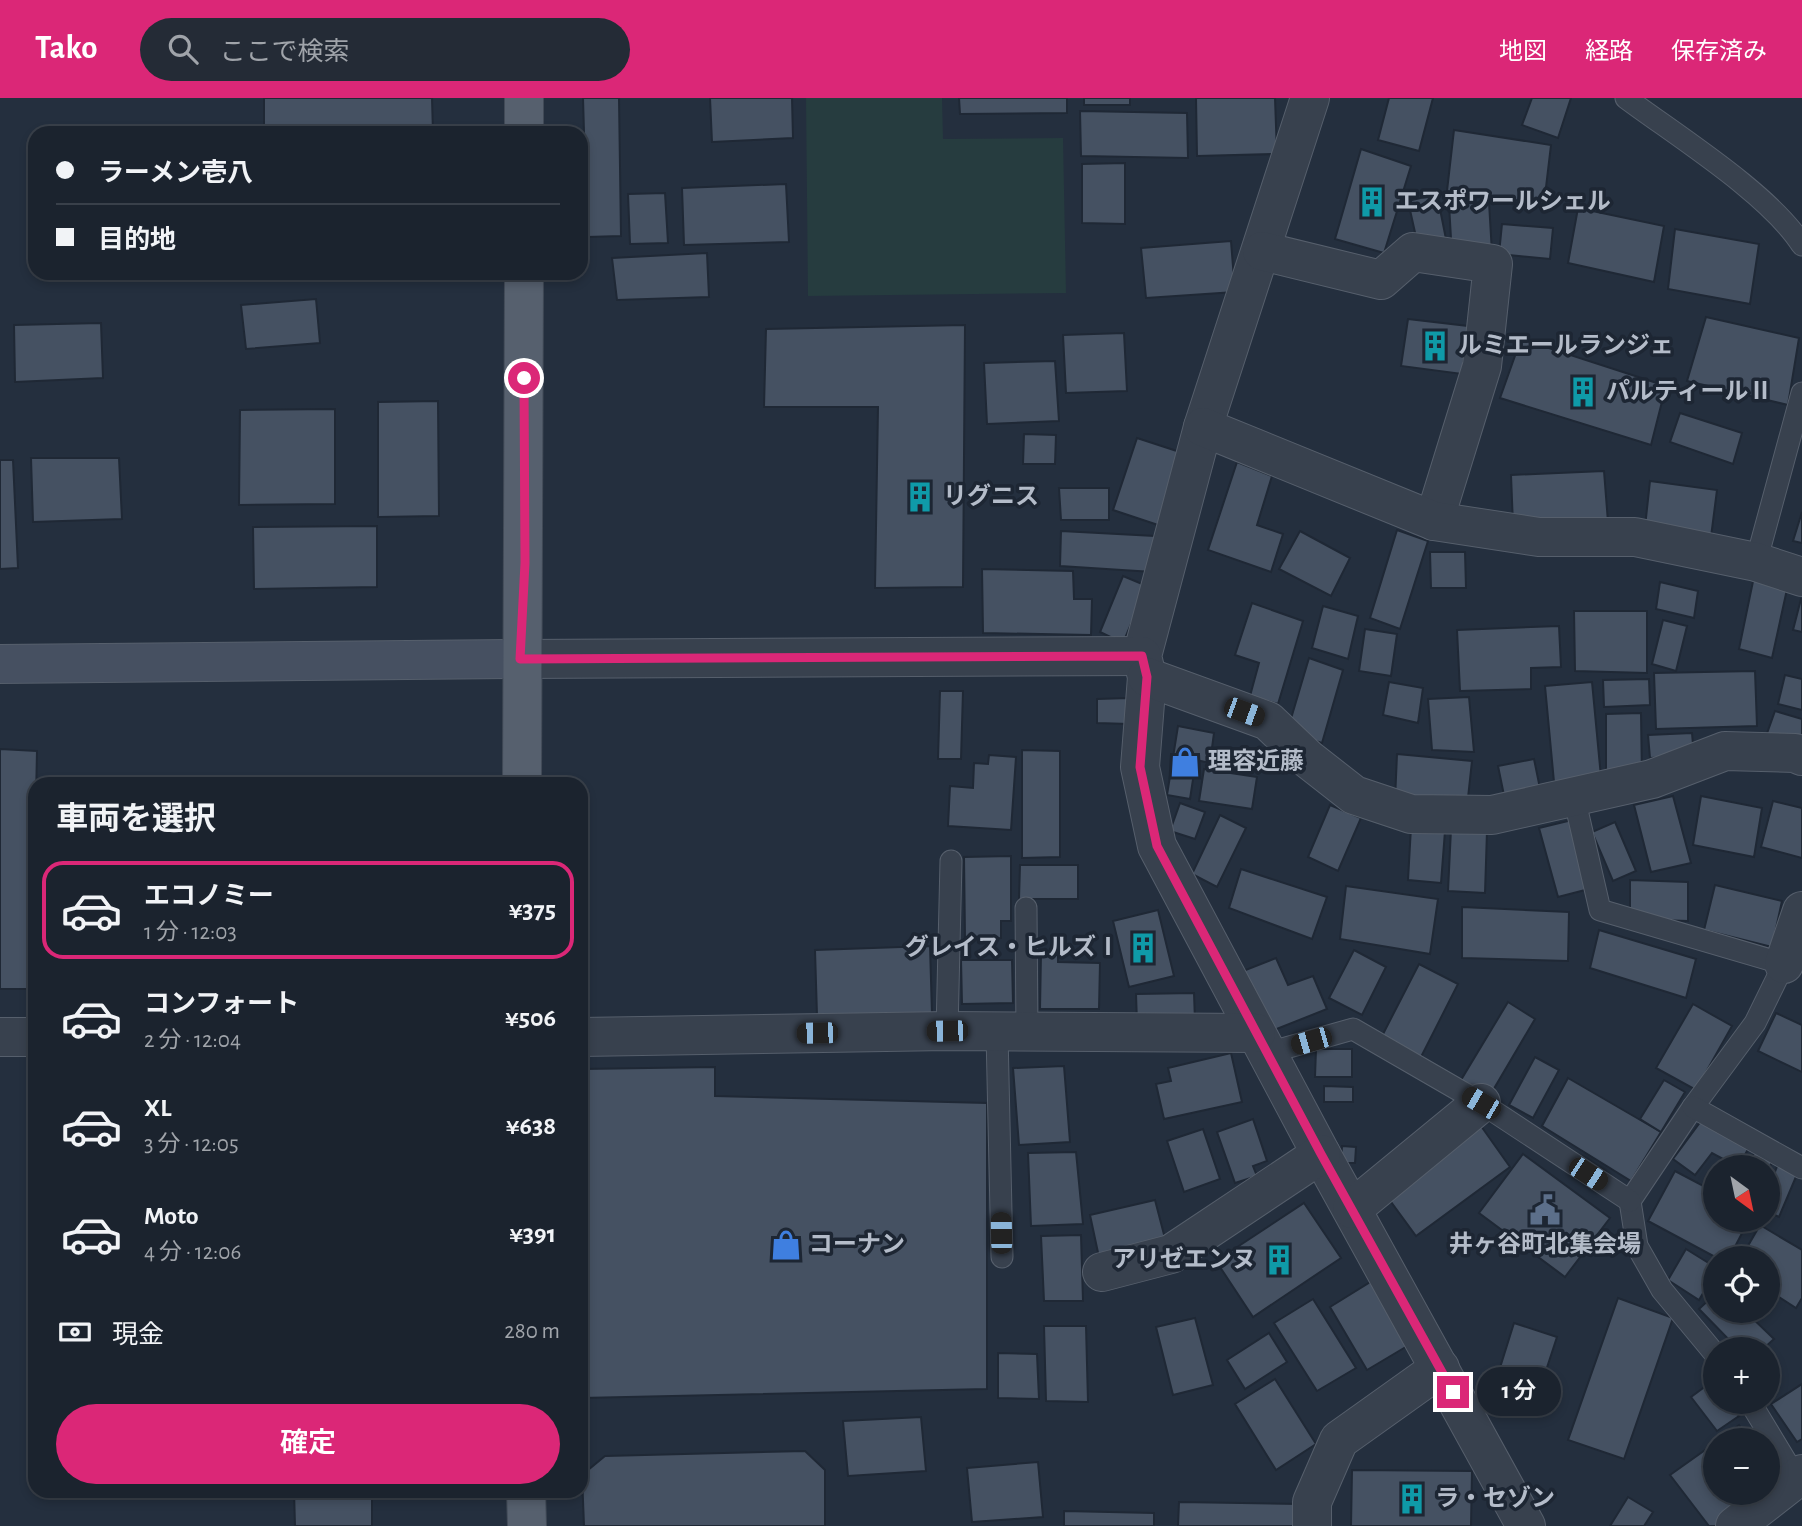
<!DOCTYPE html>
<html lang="ja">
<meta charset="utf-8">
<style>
body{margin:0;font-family:"Alegreya Sans","Noto Sans JP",sans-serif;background:#242b36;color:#f1f3f6;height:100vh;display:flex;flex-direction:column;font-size:26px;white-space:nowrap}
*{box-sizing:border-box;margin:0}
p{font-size:23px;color:#a0a4aa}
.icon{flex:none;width:38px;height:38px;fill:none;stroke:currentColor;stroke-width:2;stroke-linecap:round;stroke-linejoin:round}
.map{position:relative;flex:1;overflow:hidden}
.sheet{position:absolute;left:28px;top:679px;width:560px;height:721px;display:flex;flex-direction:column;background:#1b232e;border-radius:21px;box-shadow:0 4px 10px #0003,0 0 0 2px #39404a}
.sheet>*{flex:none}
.guide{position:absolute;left:28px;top:28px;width:560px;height:154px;border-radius:21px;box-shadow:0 4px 10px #0003,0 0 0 2px #39404a;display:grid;align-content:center;height:154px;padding:0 28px;background:#1b232e}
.needle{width:46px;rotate:147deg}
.buttons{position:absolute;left:1703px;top:1057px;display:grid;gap:14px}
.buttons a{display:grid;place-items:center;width:77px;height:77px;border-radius:50%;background:#1b232e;box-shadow:0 4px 10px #0003,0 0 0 2px #39404a;font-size:35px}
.end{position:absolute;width:32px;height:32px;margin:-16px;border:9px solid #db2777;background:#fff;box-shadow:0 0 0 4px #fff}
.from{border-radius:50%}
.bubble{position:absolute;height:49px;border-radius:24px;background:#1b232e;box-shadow:0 4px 10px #0003,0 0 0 2px #39404a;font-size:23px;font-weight:600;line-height:49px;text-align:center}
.car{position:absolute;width:21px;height:42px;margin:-21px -10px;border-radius:9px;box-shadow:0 0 5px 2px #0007;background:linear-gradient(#222 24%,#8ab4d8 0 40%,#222 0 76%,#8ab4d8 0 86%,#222 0)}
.guide b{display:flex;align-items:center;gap:24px;height:66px;font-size:26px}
.guide b+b{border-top:2px solid #39404a}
.guide i{width:18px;height:18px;background:#f1f3f6}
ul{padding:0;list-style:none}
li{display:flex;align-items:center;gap:21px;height:98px;margin:0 14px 10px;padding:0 14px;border:4px solid transparent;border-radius:21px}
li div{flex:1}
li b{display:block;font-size:26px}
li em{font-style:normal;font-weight:600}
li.current{border-color:#db2777}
li>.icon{width:63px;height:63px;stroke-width:1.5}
h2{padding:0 28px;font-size:32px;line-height:84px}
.pay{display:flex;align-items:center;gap:18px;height:77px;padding:0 28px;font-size:26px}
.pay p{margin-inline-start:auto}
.cta{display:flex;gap:14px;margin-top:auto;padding:14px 28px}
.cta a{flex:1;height:80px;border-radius:42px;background:#db2777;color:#fff;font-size:28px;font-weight:600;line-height:80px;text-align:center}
header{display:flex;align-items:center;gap:42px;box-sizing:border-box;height:98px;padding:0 35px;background:#db2777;color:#fff}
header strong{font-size:33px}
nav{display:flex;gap:38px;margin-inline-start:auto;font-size:24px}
.search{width:490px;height:63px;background:#242b36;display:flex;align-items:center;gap:18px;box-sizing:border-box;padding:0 24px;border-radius:38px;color:#a0a4aa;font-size:26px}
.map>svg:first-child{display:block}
.green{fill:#263c3f}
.building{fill:#455162;stroke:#1f2835;stroke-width:2}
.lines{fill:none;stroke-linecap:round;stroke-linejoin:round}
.lane-casing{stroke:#565f6c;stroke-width:23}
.street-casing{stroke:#565f6c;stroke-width:40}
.secondary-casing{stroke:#565f6c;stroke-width:40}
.primary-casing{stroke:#414a57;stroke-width:40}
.lane{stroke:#38414e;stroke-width:21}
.street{stroke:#38414e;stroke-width:38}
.secondary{stroke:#465061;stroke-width:38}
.primary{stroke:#56606e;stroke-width:38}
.route{stroke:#db2777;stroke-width:9}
.labels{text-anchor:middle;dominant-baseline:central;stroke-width:7;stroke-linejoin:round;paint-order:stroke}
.poi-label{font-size:24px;font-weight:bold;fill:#b4bcc9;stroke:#1d2633;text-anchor:start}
</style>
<header>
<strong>Tako</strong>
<div class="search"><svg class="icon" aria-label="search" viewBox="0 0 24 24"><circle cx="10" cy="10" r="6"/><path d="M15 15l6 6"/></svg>ここで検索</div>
<nav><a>地図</a><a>経路</a><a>保存済み</a></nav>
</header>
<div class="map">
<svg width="1802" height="1428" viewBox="0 0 1802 1428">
<rect width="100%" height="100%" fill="#242f3e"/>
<path class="green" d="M806 0H942L943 41 1063 40 1066 195 808 198Z"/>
<g class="building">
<path d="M264 0H432L433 35H264Z"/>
<path d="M583 0H619L621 138 587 139Z"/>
<path d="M710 0H792L793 40 712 44Z"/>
<path d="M959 0H1067V15L960 16Z"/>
<rect x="1084" y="0" width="46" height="7"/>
<path d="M1196 0H1275L1277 56 1197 58Z"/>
<path d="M1389 0H1433L1419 53 1378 42Z"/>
<path d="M1532 0H1571L1558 40 1522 27Z"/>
<path d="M1080 13 1187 15 1188 60 1081 58Z"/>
<path d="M1454 32 1551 47 1544 106 1447 93Z"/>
<path d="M1361 51 1411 68 1384 155 1335 141Z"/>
<path d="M1125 65V126L1082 125V66Z"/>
<path d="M786 86 789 144 684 147 682 90Z"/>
<path d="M665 95 668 145 630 146 628 96Z"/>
<path d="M1437 96 1446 141 1418 148 1408 103Z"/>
<path d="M1489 104 1492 155 1452 158 1449 106Z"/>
<path d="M1578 110 1664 128 1654 184 1568 165Z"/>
<path d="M1502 126 1553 130 1550 161 1499 156Z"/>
<path d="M1675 131 1759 146 1750 206 1668 191Z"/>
<path d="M1231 143 1235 194 1146 200 1141 150Z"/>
<path d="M707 155 709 199 617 202 612 160Z"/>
<path d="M316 201 320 245 246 251 241 207Z"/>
<path d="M1706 219 1799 240 1788 307 1687 283Z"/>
<path d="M1408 221 1468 228 1462 276 1401 268Z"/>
<path d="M101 225 103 280 15 284 14 227Z"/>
<path d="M965 227 963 489 875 490 878 309H764L766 231Z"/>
<path d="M1124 235 1127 293 1066 295 1063 237Z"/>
<path d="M1521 241 1666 288 1651 347 1500 300Z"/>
<path d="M1055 263 1059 323 987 326 984 265Z"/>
<path d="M438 303 439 418 378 419V304Z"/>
<path d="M335 311V406L239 407 240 312Z"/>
<path d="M1680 315 1742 335 1733 366 1670 344Z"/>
<path d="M1024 336 1056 337 1055 366H1023Z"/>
<path d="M1137 340 1186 356 1164 429 1113 412Z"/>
<path d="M31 360H119L122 421 33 424Z"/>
<path d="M0 362H13L18 470 0 471Z"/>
<path d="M1237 364 1272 378 1257 427 1283 436 1271 474 1208 452Z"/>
<path d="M1604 373 1608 424 1513 427 1511 377Z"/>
<path d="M1650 383 1717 392 1711 439 1645 429Z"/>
<path d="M1059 390H1109V422H1061Z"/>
<path d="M1802 414V445L1793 443Z"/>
<path d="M377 428V489L254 491 253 429Z"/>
<path d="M1397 432 1428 443 1400 531 1370 520Z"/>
<path d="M1061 433 1155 438 1153 474 1060 468Z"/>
<path d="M1300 433 1350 460 1331 498 1279 471Z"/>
<path d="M1430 454H1465L1466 490H1431Z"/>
<path d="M1757 464 1791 473 1772 560 1739 551Z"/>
<path d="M982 471 1073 473 1074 501H1092L1091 537 983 535Z"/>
<path d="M1123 478 1147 488 1123 545 1100 534Z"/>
<path d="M1660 484 1698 493 1694 520 1656 511Z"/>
<path d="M1801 501H1802V534L1793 532Z"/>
<path d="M1252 505 1303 523 1278 606 1250 598 1259 565 1235 557Z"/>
<path d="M1323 508 1358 518 1348 561 1312 550Z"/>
<path d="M1574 513H1647V575L1575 573Z"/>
<path d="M1663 522 1687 528 1676 573 1652 566Z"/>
<path d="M1559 528 1561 569 1531 570V591L1460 593 1457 532Z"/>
<path d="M1365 531 1397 536 1391 578 1359 573Z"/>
<path d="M1309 560 1343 572 1322 645 1287 634Z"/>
<path d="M1755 573 1757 628 1656 631 1654 575Z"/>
<path d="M1785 577 1802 581V612L1778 606Z"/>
<path d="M1649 581 1650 607 1604 609 1603 582Z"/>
<path d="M1389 584 1423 590 1418 625 1383 617Z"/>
<path d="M1592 584 1601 679 1554 684 1545 588Z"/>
<path d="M940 593H963L961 661H938Z"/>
<path d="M1469 599 1474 654 1432 652 1428 601Z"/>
<path d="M1129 600V626L1097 625V601Z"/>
<path d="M1775 613 1802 621V654L1765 641Z"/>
<path d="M1641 615 1642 680 1606 681V616Z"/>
<path d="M1178 628 1214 635 1210 665 1196 662 1190 701 1167 697Z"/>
<path d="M1692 635 1694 658 1650 660 1648 637Z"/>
<path d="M0 651 37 653 32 891H0Z"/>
<path d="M1022 652 1060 653V759L1022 760Z"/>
<path d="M1397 656 1472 663 1467 709 1395 702Z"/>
<path d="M989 657 1016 659 1011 732 948 728 950 688 973 690 974 665 988 666Z"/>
<path d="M1534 661 1543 705 1507 712 1498 668Z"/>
<path d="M1204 671 1257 679 1252 711 1199 703Z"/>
<path d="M1673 698 1691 765 1651 774 1634 707Z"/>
<path d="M1701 698 1762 710 1754 759 1693 747Z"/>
<path d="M1773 703 1802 710V760L1761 749Z"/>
<path d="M1180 705 1205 714 1195 741 1170 733Z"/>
<path d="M1330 707 1361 720 1338 773 1308 759Z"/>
<path d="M1220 717 1246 730 1217 789 1192 776Z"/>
<path d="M1572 722 1589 791 1558 799 1539 730Z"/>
<path d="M1615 724 1636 773 1613 783 1592 734Z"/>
<path d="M1411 729 1445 733 1441 785 1408 782Z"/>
<path d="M1451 731 1487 733 1485 795 1448 793Z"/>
<path d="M1011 758V823H1001V840L965 841 964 759Z"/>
<path d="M1020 767H1078V801H1019Z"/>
<path d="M1241 771 1327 799 1312 841 1229 810Z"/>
<path d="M1630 782 1688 784V823L1630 821Z"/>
<path d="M1715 787 1782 803 1772 849 1704 832Z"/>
<path d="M1346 788 1438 801 1430 856 1340 841Z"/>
<path d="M1462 809 1569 814 1568 863 1462 860Z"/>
<path d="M1158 812 1174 878 1129 889 1113 823Z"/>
<path d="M1599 832 1696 861 1686 900 1590 870Z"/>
<path d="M930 848 932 916 817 918 815 852Z"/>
<path d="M1354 852 1386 869 1362 917 1329 900Z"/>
<path d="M1041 855H1058V864L1100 865 1099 911H1040Z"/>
<path d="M1276 860 1288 887 1313 878 1327 911 1269 934 1243 873Z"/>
<path d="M961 862H1012L1013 905 962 906Z"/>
<path d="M1419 866 1458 886 1421 959 1382 938Z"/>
<path d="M1194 895 1195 923 1137 925 1136 896Z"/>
<path d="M1508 904 1535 921 1489 999 1461 982Z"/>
<path d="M1693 906 1732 928 1696 992 1656 970Z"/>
<path d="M1776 915 1802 927V974L1758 953Z"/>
<path d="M1316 951H1352V979H1315Z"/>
<path d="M1231 955 1242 1004 1164 1021 1156 986 1171 983 1168 970Z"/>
<path d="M1535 959 1559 972 1533 1020 1509 1007Z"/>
<path d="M1064 968 1070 1044 1019 1047 1013 970Z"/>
<path d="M715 969V998L987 1005V1291L581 1300 582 971Z"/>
<path d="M1568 980 1661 1034 1631 1083 1542 1028Z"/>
<path d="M1664 982 1685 994 1661 1034 1640 1021Z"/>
<path d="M1324 988 1353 989V1004H1324Z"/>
<path d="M1704 1019 1751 1046 1738 1069 1712 1055 1695 1077 1673 1061Z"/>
<path d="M1253 1021 1267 1063 1253 1068 1257 1078 1235 1085 1217 1034Z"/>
<path d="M1481 1028 1510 1069 1416 1138 1386 1097Z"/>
<path d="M1203 1031 1220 1081 1184 1094 1167 1043Z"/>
<path d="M1342 1048 1356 1049 1355 1065H1341Z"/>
<path d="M1756 1051 1774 1059 1768 1073V1069H1747Z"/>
<path d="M1076 1054 1083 1126 1031 1128 1028 1055Z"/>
<path d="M1523 1056 1610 1120 1565 1179 1479 1115Z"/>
<path d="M1778 1066 1798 1074 1779 1119 1768 1114V1092Z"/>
<path d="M1675 1073 1715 1094V1122H1749L1729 1160H1717L1648 1123Z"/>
<path d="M1155 1102 1167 1148 1100 1164 1090 1117Z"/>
<path d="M1304 1105 1341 1160 1253 1219 1216 1163Z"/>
<path d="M1760 1127 1802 1152V1200L1796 1210 1768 1192V1160H1741Z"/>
<path d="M1081 1137 1083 1203H1044L1041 1138Z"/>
<path d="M1686 1151 1715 1169V1175L1699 1202 1668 1182Z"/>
<path d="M1372 1183 1409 1247 1367 1272 1330 1209Z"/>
<path d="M1715 1196V1213H1745L1774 1241 1763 1251H1738L1699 1211Z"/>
<path d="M1618 1200 1673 1220 1624 1361 1568 1342Z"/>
<path d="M1313 1201 1356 1270 1317 1293 1274 1225Z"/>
<path d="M1195 1220 1213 1287 1173 1297 1156 1229Z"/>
<path d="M1514 1225 1557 1239 1535 1306 1493 1292Z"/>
<path d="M1044 1228H1086L1088 1304 1046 1303Z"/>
<path d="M1269 1235 1287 1264 1245 1291 1227 1262Z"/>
<path d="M998 1255 1037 1256 1039 1301 998 1300Z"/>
<path d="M1275 1281 1316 1346 1276 1372 1235 1306Z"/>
<path d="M1714 1282 1715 1304H1729L1739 1318 1717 1333 1691 1299Z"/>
<path d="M1802 1286V1341L1797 1344 1771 1306Z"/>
<path d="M921 1319 926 1373 848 1378 843 1323Z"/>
<path d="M1739 1327 1751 1342H1718Z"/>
<path d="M1715 1345V1395H1745L1754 1406 1727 1428H1709L1670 1377Z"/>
<path d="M805 1353 825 1372V1428H584L582 1377 605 1358Z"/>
<path d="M1038 1364 1043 1419 972 1424 967 1370Z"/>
<path d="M1352 1372 1472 1373 1471 1428H1351Z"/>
<path d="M294 1393H449V1398L372 1401V1428H295Z"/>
<path d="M1628 1399 1653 1414 1644 1428H1610Z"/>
<path d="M1179 1404 1299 1406V1428H1178Z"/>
<path d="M1064 1413 1154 1415V1428H1064Z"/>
</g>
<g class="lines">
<g class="lane-casing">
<g id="lane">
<path d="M1626 0C1677 38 1770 96 1802 147"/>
<path d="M1756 464 1802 295"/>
<path d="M1574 699 1600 812 1784 866 1755 925 1693 1009 1630 1103 1637 1148 1662 1192 1715 1256"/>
<path d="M1026 810 1027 936"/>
<path d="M947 933 951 763"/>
<path d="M997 935 1002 1159"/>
<path d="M1268 955 1353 931 1481 1005 1630 1103"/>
<path d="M1693 1009 1802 1070"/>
<path d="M1750 1304 1796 1380"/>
</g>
</g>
<g class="street-casing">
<g id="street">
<path d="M1310 0 1203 329 1142 558 1147 579 1140 669 1157 748 1321 1056 1526 1428"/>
<path d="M1262 153 1381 182 1413 154 1493 166 1482 268 1434 423"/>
<path d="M1203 329 1434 423 1539 439H1635L1756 464 1802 479"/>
<path d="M520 561 1142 558"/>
<path d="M1147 579 1268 623 1308 661 1354 697 1411 716 1492 717 1652 681 1725 653 1795 655 1802 658"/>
<path d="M1784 866 1802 813"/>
<path d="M0 939H35"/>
<path d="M581 939 947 933 1256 935"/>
<path d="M1352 1111 1481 1005"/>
<path d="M1102 1174 1171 1156 1321 1056"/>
<path d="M1312 1428V1404L1339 1342 1440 1270"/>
<path d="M1735 1428 1802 1376"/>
</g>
</g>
<g class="secondary-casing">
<path id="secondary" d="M0 566 520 561"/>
</g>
<g class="primary-casing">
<g id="primary">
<path d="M524 0V35"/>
<path d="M522 686 524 175"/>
<path d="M526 1393 527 1428"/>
</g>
</g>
<use href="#lane" class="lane"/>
<use href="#street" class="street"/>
<use href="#secondary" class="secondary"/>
<use href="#primary" class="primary"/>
</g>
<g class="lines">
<path class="route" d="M524 280 525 465 520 561 1142 558 1147 579 1140 669 1157 748 1321 1056 1453 1294"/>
</g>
<defs>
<g id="building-bare" transform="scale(2.415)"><path d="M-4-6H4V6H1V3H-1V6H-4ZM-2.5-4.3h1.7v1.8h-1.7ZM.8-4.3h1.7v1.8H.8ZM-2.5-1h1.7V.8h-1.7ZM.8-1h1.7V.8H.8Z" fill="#0f9aa8" stroke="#1d2633" stroke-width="2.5" paint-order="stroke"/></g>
<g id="shop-bare" transform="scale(2.415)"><path d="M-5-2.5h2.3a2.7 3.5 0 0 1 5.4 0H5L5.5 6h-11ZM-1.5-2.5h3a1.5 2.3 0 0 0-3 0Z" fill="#3f7fe0" stroke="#1d2633" stroke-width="2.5" paint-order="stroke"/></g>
<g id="civic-bare" transform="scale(2.415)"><path d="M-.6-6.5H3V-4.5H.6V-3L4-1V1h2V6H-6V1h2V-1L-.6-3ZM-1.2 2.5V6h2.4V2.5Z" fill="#5c6f8a" stroke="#1d2633" stroke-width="2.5" paint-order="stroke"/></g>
</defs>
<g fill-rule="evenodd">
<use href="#building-bare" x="1372" y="104"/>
<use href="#building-bare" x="1435" y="248"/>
<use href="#building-bare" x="1583" y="294"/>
<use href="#building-bare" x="920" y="399"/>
<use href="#shop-bare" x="1185" y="664"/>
<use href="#building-bare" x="1143" y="850"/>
<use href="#civic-bare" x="1545" y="1112"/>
<use href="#shop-bare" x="786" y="1147"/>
<use href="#building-bare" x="1279" y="1162"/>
<use href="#building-bare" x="1412" y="1401"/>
</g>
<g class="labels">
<g class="poi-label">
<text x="1395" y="104">エスポワールシェル</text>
<text x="1458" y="248">ルミエールランジェ</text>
<text x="1606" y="294">パルティールⅡ</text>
<text x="943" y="399">リグニス</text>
<text x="1208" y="664">理容近藤</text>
<text x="1120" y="850" text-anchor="end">グレイス・ヒルズⅠ</text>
<text x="809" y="1147">コーナン</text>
<text x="1545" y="1147" text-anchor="middle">井ヶ谷町北集会場</text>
<text x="1256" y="1162" text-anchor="end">アリゼエンヌ</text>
<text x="1435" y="1401">ラ・セゾン</text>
</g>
</g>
</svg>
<div class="buttons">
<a><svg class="needle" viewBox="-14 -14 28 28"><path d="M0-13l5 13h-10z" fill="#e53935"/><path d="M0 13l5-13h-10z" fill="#a0a4aa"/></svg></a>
<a><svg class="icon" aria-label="locate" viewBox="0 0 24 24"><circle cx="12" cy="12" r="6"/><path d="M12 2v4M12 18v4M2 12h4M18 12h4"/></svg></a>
<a>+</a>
<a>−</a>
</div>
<i class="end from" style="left:524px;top:280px"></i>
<i class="end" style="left:1453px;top:1294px"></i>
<div class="bubble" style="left:1477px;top:1269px;width:84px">1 分</div>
<i class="car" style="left:1244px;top:614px;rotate:110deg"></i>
<i class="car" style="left:947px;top:933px;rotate:269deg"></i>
<i class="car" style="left:817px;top:935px;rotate:269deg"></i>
<i class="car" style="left:1311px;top:943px;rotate:254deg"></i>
<i class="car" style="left:1481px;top:1005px;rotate:300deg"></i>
<i class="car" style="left:1588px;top:1076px;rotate:123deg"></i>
<i class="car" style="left:1001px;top:1135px;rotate:359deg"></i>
<div class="guide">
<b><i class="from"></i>ラーメン壱八</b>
<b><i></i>目的地</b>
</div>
<section class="sheet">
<h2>車両を選択</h2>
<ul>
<li class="current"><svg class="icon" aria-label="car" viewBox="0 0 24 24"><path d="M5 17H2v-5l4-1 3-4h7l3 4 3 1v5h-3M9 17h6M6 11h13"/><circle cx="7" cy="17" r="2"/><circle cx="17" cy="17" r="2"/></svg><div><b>エコノミー</b><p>1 分 · 12:03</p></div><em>¥375</em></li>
<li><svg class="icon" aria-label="car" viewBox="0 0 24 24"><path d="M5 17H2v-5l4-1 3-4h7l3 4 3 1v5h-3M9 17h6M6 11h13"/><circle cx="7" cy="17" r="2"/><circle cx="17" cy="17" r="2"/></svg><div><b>コンフォート</b><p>2 分 · 12:04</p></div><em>¥506</em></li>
<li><svg class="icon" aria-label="car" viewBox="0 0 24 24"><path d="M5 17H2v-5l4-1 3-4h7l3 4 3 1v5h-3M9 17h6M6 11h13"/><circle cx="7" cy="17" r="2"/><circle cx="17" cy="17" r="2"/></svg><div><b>XL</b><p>3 分 · 12:05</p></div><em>¥638</em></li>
<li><svg class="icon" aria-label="car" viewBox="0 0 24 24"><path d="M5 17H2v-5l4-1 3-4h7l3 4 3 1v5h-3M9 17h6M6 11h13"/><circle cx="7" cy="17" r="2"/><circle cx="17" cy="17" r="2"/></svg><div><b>Moto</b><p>4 分 · 12:06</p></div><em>¥391</em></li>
</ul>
<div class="pay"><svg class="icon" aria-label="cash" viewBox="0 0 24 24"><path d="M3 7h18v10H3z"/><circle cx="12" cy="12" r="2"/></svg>現金<p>280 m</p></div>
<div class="cta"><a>確定</a></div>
</section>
</div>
